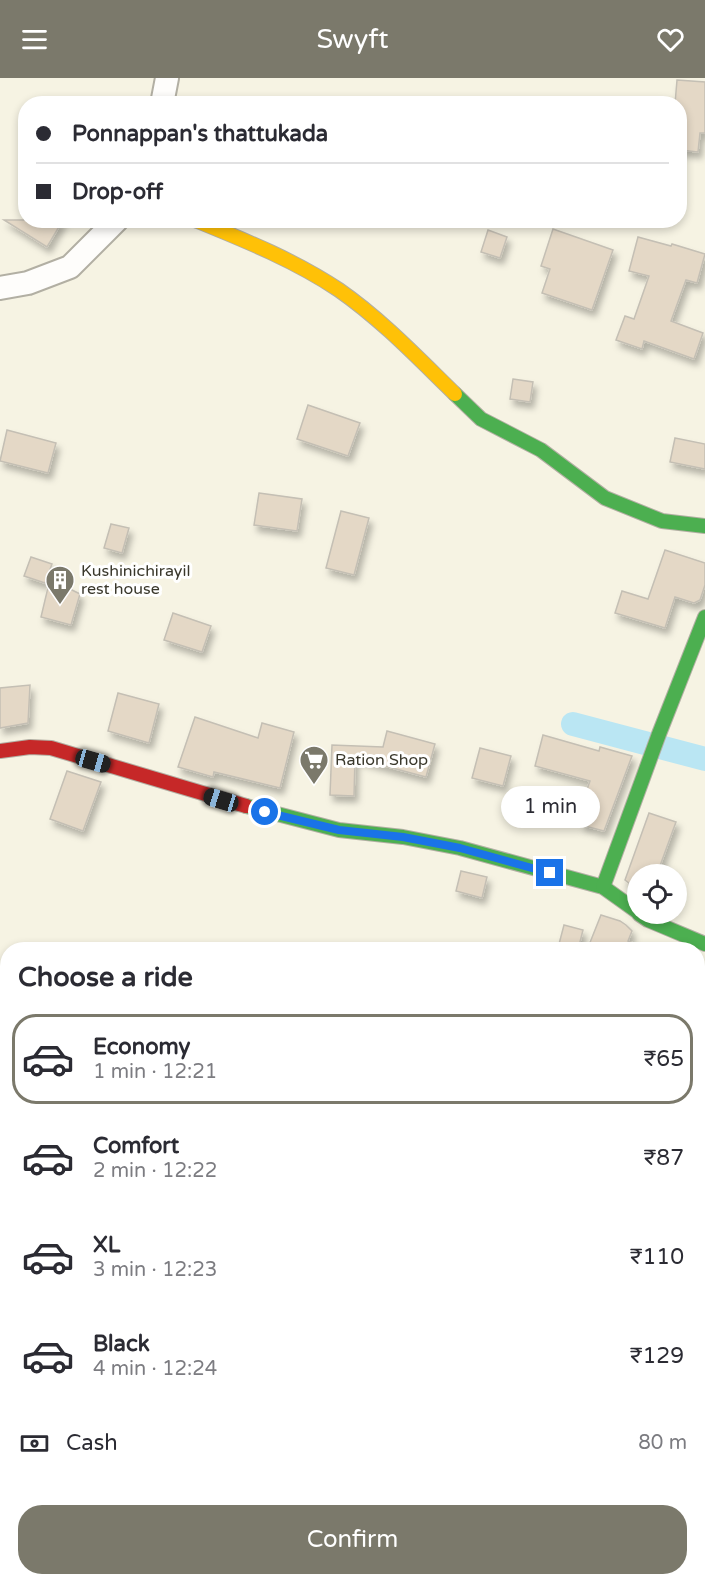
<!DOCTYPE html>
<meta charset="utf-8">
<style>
body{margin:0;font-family:"Varela Round",sans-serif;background:#f2f2f3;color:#2b2b33;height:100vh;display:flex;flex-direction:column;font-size:22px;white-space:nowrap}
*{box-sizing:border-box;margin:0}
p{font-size:20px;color:#7c7c81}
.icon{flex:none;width:33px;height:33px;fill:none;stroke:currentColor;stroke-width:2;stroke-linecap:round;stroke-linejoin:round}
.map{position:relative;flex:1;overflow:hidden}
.details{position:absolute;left:0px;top:864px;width:705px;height:644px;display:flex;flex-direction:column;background:#fff;border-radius:24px 24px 0 0;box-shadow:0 3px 9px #0003}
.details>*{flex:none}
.banner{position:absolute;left:18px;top:18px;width:669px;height:132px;border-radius:24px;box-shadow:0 3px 9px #0003;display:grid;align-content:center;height:132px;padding:0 18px;background:#fff}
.controls{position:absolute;left:627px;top:786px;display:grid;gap:12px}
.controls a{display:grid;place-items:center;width:60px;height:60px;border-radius:50%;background:#fff;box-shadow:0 3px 9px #0003;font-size:30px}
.end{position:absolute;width:27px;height:27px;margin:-14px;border:8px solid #1a73e8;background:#fff;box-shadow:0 0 0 3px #fff}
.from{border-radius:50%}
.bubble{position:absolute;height:42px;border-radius:21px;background:#fff;box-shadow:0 3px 9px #0003;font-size:20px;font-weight:600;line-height:42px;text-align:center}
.car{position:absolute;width:18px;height:36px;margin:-18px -9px;border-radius:8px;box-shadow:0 0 4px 2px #0007;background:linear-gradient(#222 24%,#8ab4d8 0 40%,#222 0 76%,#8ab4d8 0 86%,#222 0)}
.banner b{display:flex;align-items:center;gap:21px;height:57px;font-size:22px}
.banner b+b{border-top:2px solid #e1e1e2}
.banner i{width:15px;height:15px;background:#2b2b33}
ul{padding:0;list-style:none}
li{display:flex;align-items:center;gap:18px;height:90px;margin:0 12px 9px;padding:0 6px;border:3px solid transparent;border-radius:24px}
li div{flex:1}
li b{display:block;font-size:22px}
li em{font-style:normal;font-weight:600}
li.active{border-color:#7b796b}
li>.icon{width:54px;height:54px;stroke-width:1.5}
h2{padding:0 18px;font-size:27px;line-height:72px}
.pay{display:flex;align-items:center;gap:15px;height:66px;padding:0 18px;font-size:22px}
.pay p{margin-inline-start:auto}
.primary-button{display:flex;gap:12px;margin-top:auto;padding:12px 18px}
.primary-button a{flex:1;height:69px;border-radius:24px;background:#7b796b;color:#fff;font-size:24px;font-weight:600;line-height:69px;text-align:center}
header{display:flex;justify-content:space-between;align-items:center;height:78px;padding:0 18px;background:#7b796b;color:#fff;font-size:27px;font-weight:600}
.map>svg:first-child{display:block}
.water{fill:#bae6f3}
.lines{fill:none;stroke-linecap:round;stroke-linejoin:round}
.canal{stroke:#bae6f3;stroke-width:24}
.building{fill:#e4d8c6;stroke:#c4bfb4;stroke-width:1.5;filter:url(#shadow)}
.street-casing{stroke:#b2afa3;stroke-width:26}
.fast-casing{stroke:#b2afa3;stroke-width:16}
.slow-casing{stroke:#b2afa3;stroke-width:16}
.jam-casing{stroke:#b2afa3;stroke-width:16}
.street{stroke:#fefdfb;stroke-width:22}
.fast{stroke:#4caf50;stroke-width:14}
.slow{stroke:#ffc107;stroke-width:14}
.jam{stroke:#c62828;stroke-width:14}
.route{stroke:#1a73e8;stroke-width:8}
.labels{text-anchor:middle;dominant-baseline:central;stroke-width:6;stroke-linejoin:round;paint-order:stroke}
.poi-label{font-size:16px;fill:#39372b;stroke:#fff;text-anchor:start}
</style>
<header><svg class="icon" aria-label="menu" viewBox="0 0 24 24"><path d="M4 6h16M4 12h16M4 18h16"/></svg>Swyft<svg class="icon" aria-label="heart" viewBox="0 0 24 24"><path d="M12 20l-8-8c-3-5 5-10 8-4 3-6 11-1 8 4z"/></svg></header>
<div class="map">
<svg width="705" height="1507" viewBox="0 0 705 1507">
<defs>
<filter id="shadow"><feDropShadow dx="3.5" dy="6" stdDeviation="3" flood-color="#0004"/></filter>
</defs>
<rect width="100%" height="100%" fill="#f6f3e3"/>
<g class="water">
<path d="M698 1002 705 1003V1092L698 1091Z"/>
<path d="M65 1500H140V1507H64Z"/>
</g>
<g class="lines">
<path class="canal" d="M573 646 705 681"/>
</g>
<g class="building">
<path d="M677 2 705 4V55H700L698 74 680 72V26H675Z"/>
<path d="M4 142H63L47 169Z"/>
<path d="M553 151 613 172 592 232 542 215 550 191 541 188Z"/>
<path d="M488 152 507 159 500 180 481 174Z"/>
<path d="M638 159 671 168 672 166 705 176 697 205 686 202 671 243 703 255 694 281 644 263 642 271 616 262 625 238 634 241 649 198 629 193Z"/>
<path d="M513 301 533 304 530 324 510 321Z"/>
<path d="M308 327 360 345 348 378 297 361Z"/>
<path d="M7 352 56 365 48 395 0 383Z"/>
<path d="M675 360 705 366V391L670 384Z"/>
<path d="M259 415 302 421 297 453 254 447Z"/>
<path d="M341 433 369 440 354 497 326 490Z"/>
<path d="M111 446 129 450 122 475 104 470Z"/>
<path d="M665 472 705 485V507L700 522 694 525 675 519 665 550 615 535 622 513 648 521Z"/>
<path d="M31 479 52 486 45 505 24 498Z"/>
<path d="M50 501 80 516 71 547 41 539Z"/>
<path d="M173 535 211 548 202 574 164 562Z"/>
<path d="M30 607 28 645 0 650V610Z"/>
<path d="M118 615 159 626 149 665 108 653Z"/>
<path d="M195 639 258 660 262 645 294 654 280 710 214 694 213 699 178 689Z"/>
<path d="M387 653 435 666 426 699 355 680 354 718 330 717 332 667 383 669Z"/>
<path d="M543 657 599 673 600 669 632 678 604 753 581 747 588 723 584 720 590 703 535 688Z"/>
<path d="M480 670 511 678 503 708 472 700Z"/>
<path d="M67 693 101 704 83 753 50 741Z"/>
<path d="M649 735 676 744 657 796H638V812L625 802Z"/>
<path d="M461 793 487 799 482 820 456 813Z"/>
<path d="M601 837 620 843 626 847 632 853 628 863 644 869V872H587Z"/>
<path d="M564 847 583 852 578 872 559 866Z"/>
</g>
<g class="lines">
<g class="street-casing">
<g id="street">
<path d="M162 26 167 0"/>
<path d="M0 210 28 205 70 189 117 142"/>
<path d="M698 1026 705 1019"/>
<path d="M698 1146 705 1149"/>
<path d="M0 1231 8 1211"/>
</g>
</g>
<g class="fast-casing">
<g id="fast">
<path d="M455 316 481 341 541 372 605 420 662 443 705 448"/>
<path d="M246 728 339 752 403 759 460 770 603 809 638 834"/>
<path d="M603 809 659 656 705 539"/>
<path d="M639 836 648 842 705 866"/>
<path d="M507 1507 510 1500"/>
</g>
</g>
<g class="slow-casing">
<path id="slow" d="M195 142C244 162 294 182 339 212 382 242 418 280 455 316"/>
</g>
<g class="jam-casing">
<path id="jam" d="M0 673 30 669 51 670 246 728"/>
</g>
<use href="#street" class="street"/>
<use href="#fast" class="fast"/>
<use href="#slow" class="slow"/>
<use href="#jam" class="jam"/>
</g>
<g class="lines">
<path class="route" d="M265 734 339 752 403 759 460 770 550 795"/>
</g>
<defs>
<g id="building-pin" transform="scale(1.5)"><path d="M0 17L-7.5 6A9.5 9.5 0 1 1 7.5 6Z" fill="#7b796b" stroke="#fff"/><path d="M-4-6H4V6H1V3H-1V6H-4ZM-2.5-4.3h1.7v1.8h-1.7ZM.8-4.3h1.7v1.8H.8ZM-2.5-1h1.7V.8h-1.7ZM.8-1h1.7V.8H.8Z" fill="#fff"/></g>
<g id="supermarket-pin" transform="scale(1.5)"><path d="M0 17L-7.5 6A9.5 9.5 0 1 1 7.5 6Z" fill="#7b796b" stroke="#fff"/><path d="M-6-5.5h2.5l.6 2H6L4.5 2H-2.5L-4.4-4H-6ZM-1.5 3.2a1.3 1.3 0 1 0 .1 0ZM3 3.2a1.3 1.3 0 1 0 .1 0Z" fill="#fff"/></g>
</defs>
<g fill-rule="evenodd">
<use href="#building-pin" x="60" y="502"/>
<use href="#supermarket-pin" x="314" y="682"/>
</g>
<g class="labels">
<g class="poi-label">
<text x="81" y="493">Kushinichirayil<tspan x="81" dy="18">rest house</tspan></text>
<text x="335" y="682">Ration Shop</text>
</g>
</g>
</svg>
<div class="controls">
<a><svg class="icon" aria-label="locate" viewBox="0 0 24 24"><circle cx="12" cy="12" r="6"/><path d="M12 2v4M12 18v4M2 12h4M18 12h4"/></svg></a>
</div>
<i class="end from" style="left:265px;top:734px"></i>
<i class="end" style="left:550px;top:795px"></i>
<div class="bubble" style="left:501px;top:708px;width:99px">1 min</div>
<i class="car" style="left:93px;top:683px;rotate:106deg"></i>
<i class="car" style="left:221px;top:722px;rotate:287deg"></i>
<div class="banner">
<b><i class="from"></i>Ponnappan's thattukada</b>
<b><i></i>Drop-off</b>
</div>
<section class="details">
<h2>Choose a ride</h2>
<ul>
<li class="active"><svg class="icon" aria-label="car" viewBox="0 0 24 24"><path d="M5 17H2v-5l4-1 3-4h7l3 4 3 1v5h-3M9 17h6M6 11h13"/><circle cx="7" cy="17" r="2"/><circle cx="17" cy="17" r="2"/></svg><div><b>Economy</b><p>1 min · 12:21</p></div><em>₹65</em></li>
<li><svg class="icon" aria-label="car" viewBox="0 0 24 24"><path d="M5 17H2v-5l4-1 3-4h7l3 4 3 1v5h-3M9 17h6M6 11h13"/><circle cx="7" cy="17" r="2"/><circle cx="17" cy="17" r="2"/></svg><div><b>Comfort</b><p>2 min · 12:22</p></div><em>₹87</em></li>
<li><svg class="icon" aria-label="car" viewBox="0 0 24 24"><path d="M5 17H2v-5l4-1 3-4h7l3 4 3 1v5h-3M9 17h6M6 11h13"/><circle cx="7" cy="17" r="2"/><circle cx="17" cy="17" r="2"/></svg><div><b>XL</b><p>3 min · 12:23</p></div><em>₹110</em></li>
<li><svg class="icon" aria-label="car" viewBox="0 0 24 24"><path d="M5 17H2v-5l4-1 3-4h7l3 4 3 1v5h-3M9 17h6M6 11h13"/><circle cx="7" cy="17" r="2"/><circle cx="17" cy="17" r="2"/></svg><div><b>Black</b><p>4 min · 12:24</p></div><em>₹129</em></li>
</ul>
<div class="pay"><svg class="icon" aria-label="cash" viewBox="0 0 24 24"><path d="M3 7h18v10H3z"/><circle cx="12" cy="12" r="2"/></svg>Cash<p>80 m</p></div>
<div class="primary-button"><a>Confirm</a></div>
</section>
</div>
